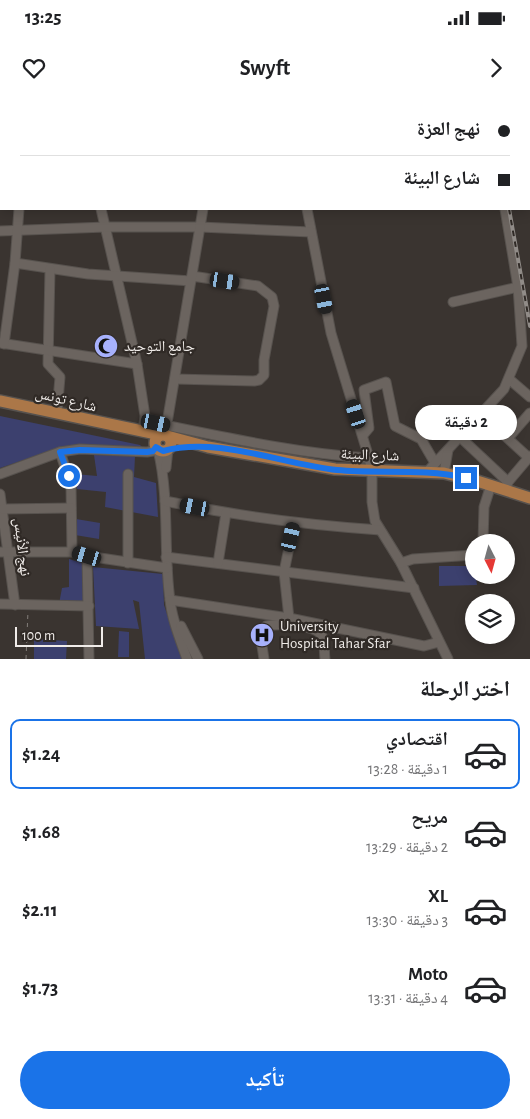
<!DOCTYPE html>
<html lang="ar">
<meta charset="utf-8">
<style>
body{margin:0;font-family:"Alegreya Sans","Noto Naskh Arabic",sans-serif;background:#f2f2f2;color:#202124;direction:rtl;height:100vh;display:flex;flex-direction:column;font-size:19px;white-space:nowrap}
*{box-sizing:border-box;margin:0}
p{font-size:16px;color:#757577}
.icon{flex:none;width:28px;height:28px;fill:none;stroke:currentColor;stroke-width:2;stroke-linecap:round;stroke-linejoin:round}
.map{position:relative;height:559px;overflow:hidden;direction:ltr}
.side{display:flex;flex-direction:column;background:#fff;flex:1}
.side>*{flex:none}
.guide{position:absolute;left:0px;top:0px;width:530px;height:110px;box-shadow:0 2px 12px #0003;direction:rtl;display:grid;align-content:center;height:110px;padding:0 20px;background:#fff}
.needle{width:32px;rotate:174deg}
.buttons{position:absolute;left:465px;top:434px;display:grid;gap:10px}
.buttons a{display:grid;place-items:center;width:50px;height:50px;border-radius:50%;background:#fff;box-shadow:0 2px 12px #0003;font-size:25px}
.scale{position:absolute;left:15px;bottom:12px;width:88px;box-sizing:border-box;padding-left:5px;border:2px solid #f0ece9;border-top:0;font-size:14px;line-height:18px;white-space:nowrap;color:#f0ece9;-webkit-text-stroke:4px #302a26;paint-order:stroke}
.end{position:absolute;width:22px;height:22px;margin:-11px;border:6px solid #1a73e8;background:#fff;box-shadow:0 0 0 2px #fff}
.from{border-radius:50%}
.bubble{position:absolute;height:35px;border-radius:18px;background:#fff;box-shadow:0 2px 12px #0003;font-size:16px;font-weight:700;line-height:35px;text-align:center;direction:rtl}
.car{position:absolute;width:15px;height:30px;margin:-15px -8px;border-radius:6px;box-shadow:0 0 4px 1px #0007;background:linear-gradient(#222 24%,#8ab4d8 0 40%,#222 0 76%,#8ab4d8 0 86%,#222 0)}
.guide b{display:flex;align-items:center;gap:18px;height:48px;font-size:19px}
.guide b+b{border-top:1px solid #e0e0e0}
.guide i{width:12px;height:12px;background:#202124}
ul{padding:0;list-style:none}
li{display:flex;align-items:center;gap:15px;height:70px;margin:0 10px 8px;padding:0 10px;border:2px solid transparent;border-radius:10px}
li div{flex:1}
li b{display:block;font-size:19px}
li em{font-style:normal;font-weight:700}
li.selected{border-color:#1a73e8}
li>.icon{width:45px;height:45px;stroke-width:1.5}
h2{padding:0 20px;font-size:22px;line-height:60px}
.cta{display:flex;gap:10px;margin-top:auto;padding:10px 20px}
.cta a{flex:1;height:58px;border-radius:30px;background:#1a73e8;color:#fff;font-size:20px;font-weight:700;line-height:58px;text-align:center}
.status{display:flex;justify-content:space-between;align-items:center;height:35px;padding:0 25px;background:#fff;direction:ltr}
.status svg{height:14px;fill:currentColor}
header{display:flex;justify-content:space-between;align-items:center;height:65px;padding:0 20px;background:#fff;font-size:22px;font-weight:700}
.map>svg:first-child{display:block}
.green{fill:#3c406e}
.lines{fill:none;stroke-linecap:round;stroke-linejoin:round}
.minor-casing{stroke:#57524e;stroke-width:11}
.major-casing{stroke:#57524e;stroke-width:14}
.path{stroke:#827d79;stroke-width:1;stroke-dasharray:4 4;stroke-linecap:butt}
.minor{stroke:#6b645f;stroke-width:9}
.major{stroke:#ab7748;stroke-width:11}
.rail-casing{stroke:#918c88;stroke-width:4}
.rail{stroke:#302a26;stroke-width:2;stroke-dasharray:5.5;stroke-linecap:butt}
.route{stroke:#1a73e8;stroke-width:6}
.labels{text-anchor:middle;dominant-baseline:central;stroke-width:4.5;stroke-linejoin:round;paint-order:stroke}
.poi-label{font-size:15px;fill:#f0ece9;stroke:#302a26;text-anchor:start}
.street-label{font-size:15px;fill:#f0ece9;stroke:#302a26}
</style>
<div class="status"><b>13:25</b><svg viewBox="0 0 49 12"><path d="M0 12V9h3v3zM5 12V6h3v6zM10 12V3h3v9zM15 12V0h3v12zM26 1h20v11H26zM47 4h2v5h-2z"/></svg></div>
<header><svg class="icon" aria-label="forward" viewBox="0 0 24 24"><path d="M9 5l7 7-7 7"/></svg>Swyft<svg class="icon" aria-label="heart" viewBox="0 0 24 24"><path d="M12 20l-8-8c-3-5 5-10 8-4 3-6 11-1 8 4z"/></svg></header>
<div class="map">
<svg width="530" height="559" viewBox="0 0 530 559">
<rect width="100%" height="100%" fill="#3a3430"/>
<g class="green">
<path d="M0 316 140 345 143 348 91 345 62 347 0 368Z"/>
<path d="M94 355 135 356 134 377 156 383 158 417 105 407 106 392 77 389 75 374 97 376Z"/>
<path d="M76 419 100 423 99 439 75 435Z"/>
<path d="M69 459 82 463 85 500 81 504H59L62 488 69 487Z"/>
<path d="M439 466H474L477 485 439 486Z"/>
<path d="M93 467 163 474 164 505 182 559H145L139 502 133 500 139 529 96 526Z"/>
<path d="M119 531 129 532V557H118Z"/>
<path d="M34 539 67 541 66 559H34Z"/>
</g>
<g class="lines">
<g class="minor-casing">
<g id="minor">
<path d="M22 0 49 1"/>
<path d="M75 0V1"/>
<path d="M161 0 162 1"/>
<path d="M268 0 269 1"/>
<path d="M413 0V1"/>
<path d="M481 0 482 1"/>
<path d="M122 1V0"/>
<path d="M529 27 530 26"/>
<path d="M0 65 1 63"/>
<path d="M101 109 137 264 145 316 143 332"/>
<path d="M307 109 331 233 369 358 372 371V402L375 421 401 463 448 559"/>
<path d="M0 131 106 127H200L311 132"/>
<path d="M15 163 88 174 191 181"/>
<path d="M50 169 48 264 60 277 57 312"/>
<path d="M453 202 518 187"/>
<path d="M0 243 137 264"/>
<path d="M4 244 15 163 19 109"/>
<path d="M175 279 254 281 259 280 264 275V260L274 206 272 197 258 186 192 176"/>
<path d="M509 279 530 297"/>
<path d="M481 314 529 358"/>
<path d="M145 321C219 336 294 353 369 358"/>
<path d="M165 335 203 109"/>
<path d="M363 335 369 328 364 290 386 282 395 326 421 339 435 363"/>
<path d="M460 337 508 382 506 389"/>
<path d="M508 338 530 313"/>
<path d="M158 350C170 399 163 450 170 500 172 520 180 539 187 559"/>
<path d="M60 352 71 385 72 452"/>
<path d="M166 368 168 349"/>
<path d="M427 372 504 289 522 246 518 187 505 109"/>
<path d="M444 373 448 350"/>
<path d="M0 374 60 352 80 349 147 352 153 351 156 347"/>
<path d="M508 382 530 356"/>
<path d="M0 394 15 505"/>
<path d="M165 401C236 416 307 425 380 430"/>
<path d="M3 409 71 408"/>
<path d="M483 442 484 407 491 385"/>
<path d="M0 452H72L87 456 167 468"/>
<path d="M87 456 89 559"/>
<path d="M166 457 414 488"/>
<path d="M128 463V374"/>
<path d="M218 463 226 413"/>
<path d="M401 463 413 459 474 455"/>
<path d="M170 500 289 518 424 546 439 542"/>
<path d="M0 504 89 506"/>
<path d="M289 518 284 472 294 423"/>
<path d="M181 526 198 559"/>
<path d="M264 559 260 533 266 526C277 524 316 524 322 536 325 542 324 552 325 559"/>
</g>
</g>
<g class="major-casing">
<g id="major">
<path d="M0 301 161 335"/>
<circle cx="163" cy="343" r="8"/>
<path d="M167 336 208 347 335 369 444 373 477 381 530 398"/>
</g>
</g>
<path class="path" d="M26 559 28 511"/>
<use href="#minor" class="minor"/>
<use href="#major" class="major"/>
<g class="rail-casing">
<g id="rail">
<path d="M487 0 488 1"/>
<path d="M509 109 530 226"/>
</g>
</g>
<use href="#rail" class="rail"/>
</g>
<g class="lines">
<path class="route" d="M69 376 60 352 80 350 147 352 153 351 156 347 163 351C217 336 282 364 337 370 380 374 423 368 466 378"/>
</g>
<defs>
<g id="mosque-disc" transform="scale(1.25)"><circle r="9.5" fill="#a7b1fc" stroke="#302a26"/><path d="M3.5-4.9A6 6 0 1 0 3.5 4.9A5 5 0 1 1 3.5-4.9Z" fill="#111"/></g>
<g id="hospital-disc" transform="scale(1.25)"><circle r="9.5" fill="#a7b1fc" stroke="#302a26"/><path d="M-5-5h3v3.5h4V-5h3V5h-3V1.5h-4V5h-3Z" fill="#111"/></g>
</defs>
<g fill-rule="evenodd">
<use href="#mosque-disc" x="106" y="246"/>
<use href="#hospital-disc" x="262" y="535"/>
</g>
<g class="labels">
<g class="poi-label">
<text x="124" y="246">جامع التوحيد</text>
<text x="280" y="526">University<tspan x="280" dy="17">Hospital Tahar Sfar</tspan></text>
</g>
<g class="street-label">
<text transform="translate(66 300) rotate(13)">شارع تونس</text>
<text transform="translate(370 355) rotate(2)">شارع البيئة</text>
<text transform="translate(22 447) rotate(83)">نهج الأنيس</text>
</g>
</g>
</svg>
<div class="buttons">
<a><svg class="needle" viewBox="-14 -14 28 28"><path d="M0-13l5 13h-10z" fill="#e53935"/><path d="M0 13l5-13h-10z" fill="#757577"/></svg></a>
<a><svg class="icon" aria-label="layers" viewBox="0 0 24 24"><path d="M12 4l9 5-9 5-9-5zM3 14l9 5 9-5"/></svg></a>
</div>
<div class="scale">100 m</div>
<i class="end from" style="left:69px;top:376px"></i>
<i class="end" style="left:466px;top:378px"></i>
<div class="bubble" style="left:415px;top:305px;width:102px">2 دقيقة</div>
<i class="car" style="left:225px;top:181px;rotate:99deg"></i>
<i class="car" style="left:324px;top:199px;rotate:169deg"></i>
<i class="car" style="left:356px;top:314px;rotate:342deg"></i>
<i class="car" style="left:156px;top:323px;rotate:102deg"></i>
<i class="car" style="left:195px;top:407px;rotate:281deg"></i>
<i class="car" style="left:291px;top:437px;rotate:13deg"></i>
<i class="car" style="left:87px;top:456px;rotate:287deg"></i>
<div class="guide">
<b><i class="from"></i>نهج العزة</b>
<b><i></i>شارع البيئة</b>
</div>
</div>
<section class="side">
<h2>اختر الرحلة</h2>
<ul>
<li class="selected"><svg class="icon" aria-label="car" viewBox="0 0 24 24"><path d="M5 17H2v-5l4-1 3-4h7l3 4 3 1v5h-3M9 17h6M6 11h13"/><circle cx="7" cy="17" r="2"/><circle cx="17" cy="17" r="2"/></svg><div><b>اقتصادي</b><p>1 دقيقة · 13:28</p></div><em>$1.24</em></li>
<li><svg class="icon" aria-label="car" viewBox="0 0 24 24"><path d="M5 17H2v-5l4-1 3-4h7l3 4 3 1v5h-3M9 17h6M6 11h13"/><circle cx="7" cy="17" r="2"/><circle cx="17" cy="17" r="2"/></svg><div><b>مريح</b><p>2 دقيقة · 13:29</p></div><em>$1.68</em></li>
<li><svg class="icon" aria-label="car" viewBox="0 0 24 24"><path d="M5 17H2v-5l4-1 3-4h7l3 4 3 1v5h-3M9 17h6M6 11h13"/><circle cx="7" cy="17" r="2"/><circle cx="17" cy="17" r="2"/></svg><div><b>XL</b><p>3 دقيقة · 13:30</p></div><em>$2.11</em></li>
<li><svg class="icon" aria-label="car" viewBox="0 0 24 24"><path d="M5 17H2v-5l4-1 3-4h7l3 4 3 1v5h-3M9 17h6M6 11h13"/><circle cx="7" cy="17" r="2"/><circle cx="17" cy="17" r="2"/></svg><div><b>Moto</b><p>4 دقيقة · 13:31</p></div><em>$1.73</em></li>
</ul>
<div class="cta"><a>تأكيد</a></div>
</section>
